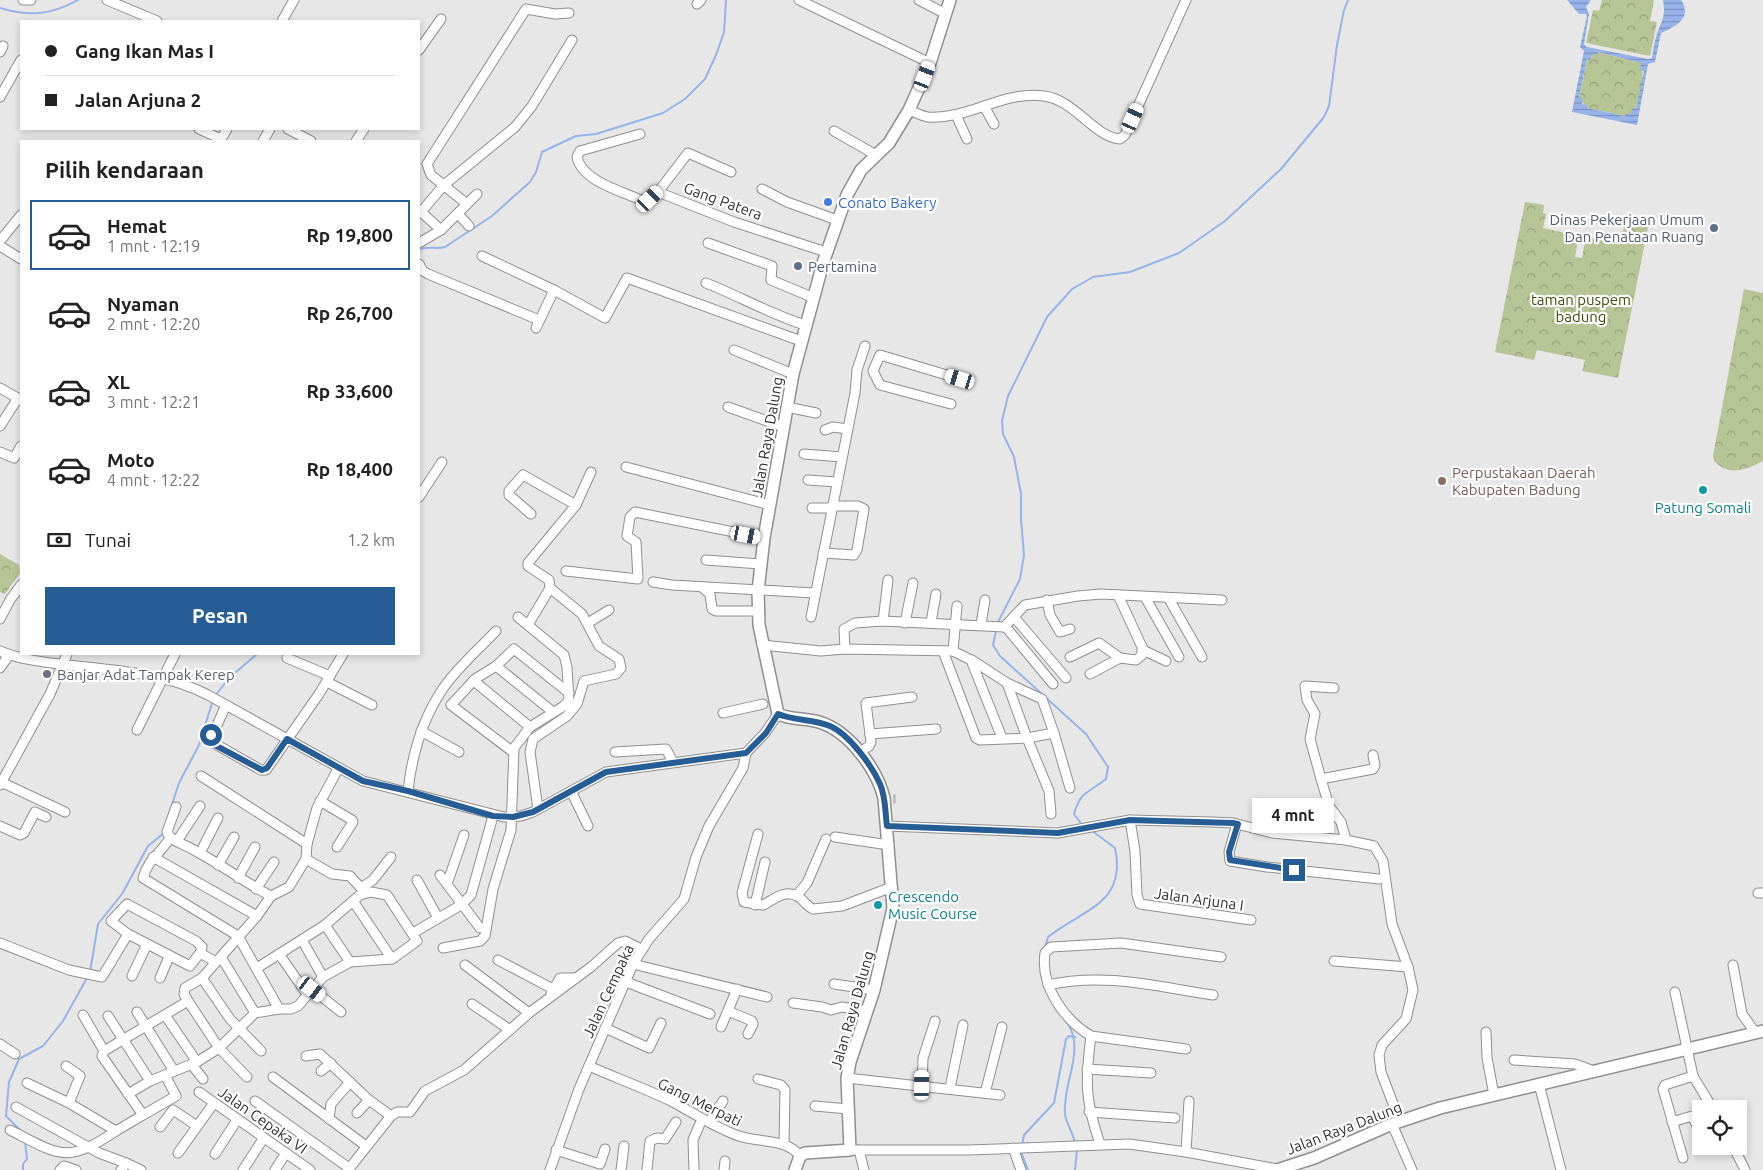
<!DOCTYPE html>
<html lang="id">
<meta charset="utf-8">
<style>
body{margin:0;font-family:Ubuntu,sans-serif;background:#f2f2f2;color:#222;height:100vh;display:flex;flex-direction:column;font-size:19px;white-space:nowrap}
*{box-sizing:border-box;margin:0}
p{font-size:16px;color:#767676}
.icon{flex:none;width:28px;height:28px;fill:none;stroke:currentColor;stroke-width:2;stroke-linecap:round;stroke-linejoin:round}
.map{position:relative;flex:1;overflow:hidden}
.panel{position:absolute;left:20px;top:140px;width:400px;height:515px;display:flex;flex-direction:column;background:#fff;border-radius:0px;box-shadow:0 2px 8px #0003}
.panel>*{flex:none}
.guide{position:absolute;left:20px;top:20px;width:400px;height:110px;border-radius:0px;box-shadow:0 2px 8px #0003;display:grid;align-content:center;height:110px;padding:0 25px;background:#fff}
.fabs{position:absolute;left:1692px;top:1100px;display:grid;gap:10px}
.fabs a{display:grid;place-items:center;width:55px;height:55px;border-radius:0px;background:#fff;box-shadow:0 2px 8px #0003;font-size:25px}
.end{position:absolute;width:22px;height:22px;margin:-11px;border:6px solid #265d95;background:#fff;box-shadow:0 0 0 2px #fff}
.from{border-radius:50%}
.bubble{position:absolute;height:35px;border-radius:0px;background:#fff;box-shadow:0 2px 8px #0003;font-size:16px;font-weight:700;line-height:35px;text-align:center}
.car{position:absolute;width:15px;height:30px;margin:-15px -8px;border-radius:6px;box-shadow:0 0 4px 1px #0007;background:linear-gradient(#fff 24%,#345 0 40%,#fff 0 76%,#345 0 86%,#fff 0)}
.guide b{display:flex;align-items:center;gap:18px;height:48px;font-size:19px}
.guide b+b{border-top:1px solid #e0e0e0}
.guide i{width:12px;height:12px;background:#222}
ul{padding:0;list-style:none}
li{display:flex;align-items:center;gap:15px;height:70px;margin:0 10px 8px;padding:0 15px;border:2px solid transparent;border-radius:0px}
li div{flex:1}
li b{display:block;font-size:19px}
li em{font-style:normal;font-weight:700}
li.selected{border-color:#265d95}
li>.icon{width:45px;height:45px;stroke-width:1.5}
h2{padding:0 25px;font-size:22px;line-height:60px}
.pay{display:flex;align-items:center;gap:12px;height:55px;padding:0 25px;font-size:19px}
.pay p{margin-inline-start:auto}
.button{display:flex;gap:10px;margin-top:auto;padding:10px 25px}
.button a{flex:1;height:58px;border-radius:0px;background:#265d95;color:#fff;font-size:20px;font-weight:700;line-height:58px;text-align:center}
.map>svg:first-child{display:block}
.forest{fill:url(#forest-crowns)}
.water{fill:url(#water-rules);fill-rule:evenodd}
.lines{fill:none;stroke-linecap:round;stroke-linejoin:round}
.stream{stroke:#96b3ea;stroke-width:2}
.minor-tunnel{stroke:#c2c2c3;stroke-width:9;stroke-dasharray:9 4.5;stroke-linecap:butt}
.minor-casing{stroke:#8f8f90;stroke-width:11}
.major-casing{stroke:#8f8f90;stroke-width:14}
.minor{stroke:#fff;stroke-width:9}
.major{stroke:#fff;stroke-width:11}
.route{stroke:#265d95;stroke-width:6}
.shop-dot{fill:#3f7fe0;stroke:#fff;stroke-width:2}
.service-dot{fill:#5c6f8a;stroke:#fff;stroke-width:2}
.education-dot{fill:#8d6e63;stroke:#fff;stroke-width:2}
.culture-dot{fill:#0f9aa8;stroke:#fff;stroke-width:2}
.worship-dot{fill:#6b7280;stroke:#fff;stroke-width:2}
.labels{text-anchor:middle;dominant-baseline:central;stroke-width:4.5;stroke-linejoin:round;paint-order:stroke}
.street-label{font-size:15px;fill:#2e2f2f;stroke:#fff}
.shop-label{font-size:15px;fill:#366cbe;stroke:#fff;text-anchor:start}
.service-label{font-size:15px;fill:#4e5e75;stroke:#fff;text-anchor:end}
.park-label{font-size:15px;fill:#404f07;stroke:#fff}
.education-label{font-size:15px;fill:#785e54;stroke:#fff;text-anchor:start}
.culture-label{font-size:15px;fill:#0d838f;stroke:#fff}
.worship-label{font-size:15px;fill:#5b616d;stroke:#fff;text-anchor:start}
</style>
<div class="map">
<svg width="1763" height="1170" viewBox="0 0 1763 1170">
<defs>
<pattern id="forest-crowns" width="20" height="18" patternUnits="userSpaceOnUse" patternTransform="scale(1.25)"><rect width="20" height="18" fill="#b7c596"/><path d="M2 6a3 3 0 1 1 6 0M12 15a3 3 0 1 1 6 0" fill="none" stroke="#95a07b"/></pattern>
<pattern id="water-rules" width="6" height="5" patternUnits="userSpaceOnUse" patternTransform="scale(1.25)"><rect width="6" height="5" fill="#96b3ea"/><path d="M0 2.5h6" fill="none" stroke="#7b92be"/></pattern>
</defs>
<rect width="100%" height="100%" fill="#e7e7e8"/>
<g class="forest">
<path d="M1602 0H1654L1650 21 1657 22 1650 56 1586 43 1593 10 1599 11Z"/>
<path d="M1598 52 1641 63C1645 72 1641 102 1636 110 1633 113 1629 115 1625 116L1587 108 1579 98 1587 59 1592 54Z"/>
<path d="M1525 202 1544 205 1543 213 1546 214 1543 228 1579 236 1575 257 1582 258 1586 237 1618 243 1626 223 1648 227 1618 378 1582 371 1585 360 1537 350 1534 360 1495 352Z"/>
<path d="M1744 289 1763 293V461C1745 470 1730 477 1714 461L1713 456Z"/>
<path d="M0 554 19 565 20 573 5 594 0 592Z"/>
</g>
<path class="water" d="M1567 0H1591L1586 7 1589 14 1584 44 1587 47 1648 59 1652 58C1653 51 1654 42 1657 34 1662 19 1666 17 1663 0H1681C1693 18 1675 27 1661 33L1655 62 1648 64 1637 125 1572 112 1584 51 1580 47 1587 16 1586 14H1579ZM1598 52 1641 63 1640 70 1644 71 1636 109 1632 108 1631 114 1626 113 1625 116 1587 108V105L1582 104 1583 99 1579 97 1587 59 1590 60 1592 54 1597 55Z"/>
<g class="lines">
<g class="stream">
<path d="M0 8C29 17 51 15 78 0"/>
<path d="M419 250C427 245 436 250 445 247L492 216 530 182 536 172 542 152 576 136 596 134 663 113 685 99 705 79 716 55 724 32 726 0"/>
<path d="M997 624 1020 579 1024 555 1021 519V494L1014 457 1003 434 1002 421 1008 396 1047 317 1072 289 1093 277 1130 272 1179 253 1225 221 1281 169 1324 117 1329 106 1337 45 1344 10 1348 0"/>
<path d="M996 631 993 645 1000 656 1086 734 1108 767 1106 779C1089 793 1081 790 1074 814L1083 826"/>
<path d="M215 696 229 678 257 654"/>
<path d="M166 823 179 783 199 745 213 700"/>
<path d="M1045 948 1048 937C1083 909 1127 904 1115 848L1091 830"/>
<path d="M90 972 98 924 122 894 148 846 164 833"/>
<path d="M1043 980 1053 1003"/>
<path d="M1066 1021C1087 1049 1062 1083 1065 1114 1066 1123 1073 1133 1075 1143"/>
<path d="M23 1133 6 1116 9 1082 19 1059 43 1046 63 1021 87 978"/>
<path d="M1022 1145 1024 1135 1054 1103 1066 1039 1069 1036 1075 1037"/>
<path d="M1021 1152 1028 1170"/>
<path d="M23 1170V1164L27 1159 25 1142"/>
<path d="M1075 1170 1077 1150"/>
</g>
<path class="minor-tunnel" d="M893 799H896"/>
<g class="minor-casing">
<g id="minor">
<path d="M23 0H31"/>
<path d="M107 0 157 21"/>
<path d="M799 0 930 63"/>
<path d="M919 0 946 14"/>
<path d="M697 4 701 0"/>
<path d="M282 21 294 0"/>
<path d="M419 50 441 19"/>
<path d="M0 52 3 46"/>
<path d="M0 97 21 60"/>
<path d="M984 106 994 124"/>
<path d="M909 110C915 112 921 116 928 117 968 120 1004 90 1044 96 1075 100 1094 137 1120 139L1125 135 1186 0"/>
<path d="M956 115 967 139"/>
<path d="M199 129 221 139"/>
<path d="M288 129 311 141"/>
<path d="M834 131 876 155"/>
<path d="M640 134 580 151 577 157C582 181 621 191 641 200H647L658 192 734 222 826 252"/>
<path d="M220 141 227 129"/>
<path d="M263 141 270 129"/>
<path d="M356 141 364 129"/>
<path d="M762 189 787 202 837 220"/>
<path d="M658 192 688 153 731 172"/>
<path d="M467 204 477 194"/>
<path d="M419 210 441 230 419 243"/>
<path d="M421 212 444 185 515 127 532 106 572 40"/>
<path d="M458 214 469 226"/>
<path d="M441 230 467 204 431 175 427 164 526 9 555 14 569 13"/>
<path d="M0 241 21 215"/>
<path d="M708 243 772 266 771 280 814 298"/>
<path d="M0 246 21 259"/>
<path d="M482 256 554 290 605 318 627 278 801 341"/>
<path d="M419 264 423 271 428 274 539 320"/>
<path d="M706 283C739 296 770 314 805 325"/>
<path d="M536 328 554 290"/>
<path d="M734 350 793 374"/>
<path d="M0 388 21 400"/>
<path d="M951 404 880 385 873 371 880 355 960 379"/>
<path d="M728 407 784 427"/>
<path d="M787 407 816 413"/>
<path d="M0 426 18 398"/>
<path d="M825 430 833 427 847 429"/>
<path d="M0 452 14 458 21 446"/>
<path d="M804 454 842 457"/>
<path d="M626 467 770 505"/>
<path d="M808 480 837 482"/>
<path d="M419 497 442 462"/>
<path d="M576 505 591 472"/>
<path d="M812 508H832"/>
<path d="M531 514 509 495V491L523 475 576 505 528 563V566L549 580 550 588 582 614 599 646 619 659 621 668 616 674 584 681 577 704 567 716 533 739 530 752 538 809"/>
<path d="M823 553 854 555 857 550 864 509 858 506H832"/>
<path d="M706 560 760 564"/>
<path d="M566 571 638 579 636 542 627 536 630 517 635 512 764 538"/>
<path d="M653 582 672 585 814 593"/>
<path d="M702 587 710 594 712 609 716 611H758"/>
<path d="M1145 597 1179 657"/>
<path d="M1169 599 1202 657"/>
<path d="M1047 600 1050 615 1060 632 1070 629"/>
<path d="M811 617 855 393 857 370 865 346"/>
<path d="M1014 617 1066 678"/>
<path d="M0 619 10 600 21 585"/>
<path d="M883 621 888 580"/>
<path d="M931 622 936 594"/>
<path d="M588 623 609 610"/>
<path d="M905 623 913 583"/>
<path d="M981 624 985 600"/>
<path d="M528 625 550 588"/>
<path d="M1005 626 1053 684"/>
<path d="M762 645 821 651 845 649 953 651 971 660 1002 738"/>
<path d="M845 649 844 629 855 623 883 621 1004 627 1025 605 1078 596 1101 594 1222 600"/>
<path d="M1143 650 1166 661"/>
<path d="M0 651C21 660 45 662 67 665 115 670 165 673 208 695L363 781 504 817 521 816 533 812 606 772 746 753 765 733 778 714"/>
<path d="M943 651 976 738 980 740 1027 738 1054 733 1070 788"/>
<path d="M953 651 957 606"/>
<path d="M1070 657 1099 643 1120 658"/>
<path d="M287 658 330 676"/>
<path d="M972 660 1007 683 1042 699 1054 733"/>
<path d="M496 666 553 712"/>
<path d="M0 668 9 655"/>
<path d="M1090 674 1120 658 1136 660 1142 655V647L1118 595"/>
<path d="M474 681 530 727"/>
<path d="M327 682 372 705"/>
<path d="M1007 683 1027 738 1049 791 1051 814"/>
<path d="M226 705 210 741 261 770H266L319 694 343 654"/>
<path d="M723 713 763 704"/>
<path d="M137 730 175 654"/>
<path d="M421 731 459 752"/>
<path d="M870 734 936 729"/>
<path d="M513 752 451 705 475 679 496 666 514 649 569 693"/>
<path d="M615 752 666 749 673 762"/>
<path d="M859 753 869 746 871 742 866 703 912 697"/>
<path d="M201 776 307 844"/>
<path d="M1321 779 1310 739 1315 714 1307 700 1305 686 1334 688"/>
<path d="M1 782 65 812"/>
<path d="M0 785 50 694 67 654"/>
<path d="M408 791C412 754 422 719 444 687 458 667 479 649 496 631"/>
<path d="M571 791 588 826"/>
<path d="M320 801 352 820 353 822 337 847"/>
<path d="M176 807 167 832C170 841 184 844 192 849 219 863 244 882 271 896"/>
<path d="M1130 820 1135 851 1137 895 1140 904 1251 920"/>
<path d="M1237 824 1229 852 1230 861 1267 867 1379 879"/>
<path d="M0 826 20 835 24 833 35 812 46 817"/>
<path d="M887 826 1058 833 1130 820 1213 822 1233 823 1272 833 1346 840 1374 846 1383 861 1392 924 1408 967 1413 990 1406 1019 1382 1045 1379 1055 1381 1072 1400 1122"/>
<path d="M758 834 742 893 744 902 763 905C773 900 785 889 797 896 803 899 806 906 813 909L842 906 892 887"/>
<path d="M835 837 889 845"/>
<path d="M170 838C161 853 148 859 143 878L238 936 279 1009"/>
<path d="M1346 840 1341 822 1329 806 1321 779 1373 769 1375 765 1373 755"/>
<path d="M177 841 200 806"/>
<path d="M200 853 218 818"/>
<path d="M153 857 257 916"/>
<path d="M306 859 332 874 350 876 361 888 373 880 391 857"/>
<path d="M218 865 234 837"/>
<path d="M440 875 480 928"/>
<path d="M238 878 255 847"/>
<path d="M417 880 438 918"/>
<path d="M447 884 464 835"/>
<path d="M256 889 274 862"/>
<path d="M1758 893H1763"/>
<path d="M797 895 807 883 826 839"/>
<path d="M353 901 392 959"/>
<path d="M755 905 765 862"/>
<path d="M325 925 350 962"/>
<path d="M413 933 461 905 471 895 493 816"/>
<path d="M302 940 323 977"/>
<path d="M0 943 69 970 102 977 128 934"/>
<path d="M443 948 480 941 485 936 493 889 511 830 514 748 530 727 564 706 569 700 567 667 564 655 518 617"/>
<path d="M200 953 190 966 128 934 111 921 127 904 196 941 202 947 200 953 216 962"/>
<path d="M279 954 307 994"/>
<path d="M221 957 255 1013"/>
<path d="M498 960 553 989"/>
<path d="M1334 961 1408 967"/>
<path d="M633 964 767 997"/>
<path d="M465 965 529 1013"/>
<path d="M1733 965 1742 1014 1755 1032"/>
<path d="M132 976 147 944"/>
<path d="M160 978 169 957"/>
<path d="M202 978 230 1019 261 1051"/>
<path d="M626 982 710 1014"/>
<path d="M834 984 874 990"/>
<path d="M1048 985C1104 972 1158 987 1213 995"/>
<path d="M312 989 341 1012"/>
<path d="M1675 992 1693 1076 1665 1085 1663 1089 1683 1158"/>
<path d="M551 994 560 978H576"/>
<path d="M188 1001 219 1048 247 1077"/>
<path d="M793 1003 822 1007 831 1010 842 1007 867 1011"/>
<path d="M472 1004 510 1030"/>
<path d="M728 1011 752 1021 753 1024 748 1034"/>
<path d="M137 1012 174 1071"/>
<path d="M83 1015 104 1051 102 1056 143 1115 176 1096 165 1075"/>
<path d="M165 1015 197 1062"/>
<path d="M108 1016 150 1081"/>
<path d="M721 1027 737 989"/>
<path d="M605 1028 649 1048 661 1023"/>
<path d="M1486 1032 1487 1058 1494 1095"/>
<path d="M1091 1036C1085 1082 1085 1100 1100 1144"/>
<path d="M0 1044 15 1054"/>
<path d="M1186 1049 1091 1036C1064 1020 1040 986 1045 953L1051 947 1121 943 1221 957"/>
<path d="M104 1051 188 1001 184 994 185 988 202 978 257 916 271 896 289 887 306 859 307 844 317 808 338 769"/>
<path d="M306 1056 320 1054 369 1100 391 1116"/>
<path d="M1514 1060 1575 1064 1591 1070"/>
<path d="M192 1065 203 1079"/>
<path d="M66 1066 80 1076 69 1103"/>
<path d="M589 1066C616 1078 644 1088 671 1101 694 1113 715 1128 739 1136 760 1143 786 1138 800 1156"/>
<path d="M1087 1069 1151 1073"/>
<path d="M321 1071 331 1063"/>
<path d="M1693 1076 1713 1109"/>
<path d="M273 1077 366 1146"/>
<path d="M847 1078 1000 1095"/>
<path d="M758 1079 781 1085 785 1090 784 1144"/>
<path d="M1539 1084 1561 1170"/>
<path d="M922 1085 923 1058 935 1021"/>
<path d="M950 1088 963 1025"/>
<path d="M199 1092 310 1170"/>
<path d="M985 1093 1002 1027"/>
<path d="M128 1094 150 1081 197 1062 219 1048 255 1013 279 1009H291L298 1006 323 977 350 962 392 959 417 941 387 895 371 892 360 895 325 925 257 968"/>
<path d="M255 1101 349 1168"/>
<path d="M815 1106 848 1109"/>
<path d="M16 1107 99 1153 126 1163"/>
<path d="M1089 1112 1175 1118"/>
<path d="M357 1113 369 1100"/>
<path d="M329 1119 331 1104 350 1082"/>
<path d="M709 1122 723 1101"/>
<path d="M1672 1122 1692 1116 1701 1133"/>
<path d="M1392 1124 1412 1170"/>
<path d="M160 1127 173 1110 197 1126"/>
<path d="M10 1130C61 1156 66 1164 116 1131L69 1103 27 1083"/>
<path d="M116 1131 143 1115"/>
<path d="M1733 1146 1745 1170"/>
<path d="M1013 1148 1021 1170"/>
<path d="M556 1150 600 1164 605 1149"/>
<path d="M850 1150H969L1129 1144 1186 1152 1277 1169"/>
<path d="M859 1150 864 1170"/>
<path d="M1186 1152 1189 1101"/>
<path d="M178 1153 214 1103"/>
<path d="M215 1154 237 1120"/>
<path d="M60 1170 64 1166 76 1170"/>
<path d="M121 1170 126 1163 141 1170"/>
<path d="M243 1170 263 1139"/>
<path d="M275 1170 286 1153"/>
<path d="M348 1170 391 1116 397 1112H410L425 1091 464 1070 529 1013 591 967 618 943 625 941 641 949"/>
<path d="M550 1170 579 1089 633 964 649 939 684 899 696 857 709 826 743 768 746 753"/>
<path d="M621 1170 624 1146"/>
<path d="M647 1170 650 1141 657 1138 665 1139 676 1122"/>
<path d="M694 1170 693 1140 702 1119"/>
<path d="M724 1170 725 1161"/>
</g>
</g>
<g class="major-casing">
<g id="major">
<path d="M795 1170 800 1156 805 1153 850 1150 847 1078 850 1062 874 990 893 908 884 798C877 769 849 731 819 722 805 718 791 720 778 714L759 625 758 591 764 538 793 374 823 263 847 195 861 170 889 143 909 110 930 63 950 0"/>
<path d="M1277 1170 1314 1158 1392 1124 1440 1108 1763 1031"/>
</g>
</g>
<use href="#minor" class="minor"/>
<use href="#major" class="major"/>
</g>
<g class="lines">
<path class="route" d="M211 735V743L262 770 267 768 287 739 363 781 408 791 493 816 513 817 533 812 606 772 746 753 766 733 778 714C795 721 813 719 830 726 849 734 872 766 880 784 886 797 885 813 887 826L1058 833 1130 820 1233 823 1238 824 1229 852 1230 860 1294 870"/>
</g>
<circle class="shop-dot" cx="828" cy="202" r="5"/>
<g class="service-dot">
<circle cx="1714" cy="228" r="5"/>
<circle cx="798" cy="266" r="5"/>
</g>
<circle class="education-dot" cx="1442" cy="481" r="5"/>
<g class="culture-dot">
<circle cx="1703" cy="490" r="5"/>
<circle cx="878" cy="905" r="5"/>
</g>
<circle class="worship-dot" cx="47" cy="674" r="5"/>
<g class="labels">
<g class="street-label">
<text transform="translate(723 201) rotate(20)">Gang Patera</text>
<text transform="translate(767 437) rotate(-80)">Jalan Raya Dalung</text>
<text transform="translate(1199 899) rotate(8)">Jalan Arjuna I</text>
<text transform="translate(608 991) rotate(-65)">Jalan Cempaka</text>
<text transform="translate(852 1010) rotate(-74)">Jalan Raya Dalung</text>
<text transform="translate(700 1102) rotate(26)">Gang Merpati</text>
<text transform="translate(263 1120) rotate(35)">Jalan Cepaka VI</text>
<text transform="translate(1344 1128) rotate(-21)">Jalan Raya Dalung</text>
</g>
<g class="shop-label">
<text x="838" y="202">Conato Bakery</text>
</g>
<g class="service-label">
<text x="1704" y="219">Dinas Pekerjaan Umum<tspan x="1704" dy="17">Dan Penataan Ruang</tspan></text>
<text x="808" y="266" text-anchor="start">Pertamina</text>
</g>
<g class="park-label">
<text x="1581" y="299">taman puspem<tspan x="1581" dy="17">badung</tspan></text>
</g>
<g class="education-label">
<text x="1452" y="472">Perpustakaan Daerah<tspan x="1452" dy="17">Kabupaten Badung</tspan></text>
</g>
<g class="culture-label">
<text x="1703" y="507">Patung Somali</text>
<text x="888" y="896" text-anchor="start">Crescendo<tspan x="888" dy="17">Music Course</tspan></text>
</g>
<g class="worship-label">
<text x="57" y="674">Banjar Adat Tampak Kerep</text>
</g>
</g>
</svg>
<div class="fabs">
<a><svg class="icon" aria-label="locate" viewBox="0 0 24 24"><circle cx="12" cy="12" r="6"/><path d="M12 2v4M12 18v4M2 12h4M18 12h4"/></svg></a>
</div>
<i class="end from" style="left:211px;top:735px"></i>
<i class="end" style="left:1294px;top:870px"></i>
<div class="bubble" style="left:1252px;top:798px;width:82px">4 mnt</div>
<i class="car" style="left:925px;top:76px;rotate:21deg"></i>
<i class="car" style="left:1133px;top:118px;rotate:24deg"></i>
<i class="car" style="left:650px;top:199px;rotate:46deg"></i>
<i class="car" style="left:960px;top:379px;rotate:287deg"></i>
<i class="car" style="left:746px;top:535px;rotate:101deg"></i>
<i class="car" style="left:312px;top:989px;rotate:128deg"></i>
<i class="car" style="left:922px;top:1085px;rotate:1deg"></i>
<div class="guide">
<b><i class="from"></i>Gang Ikan Mas I</b>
<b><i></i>Jalan Arjuna 2</b>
</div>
<section class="panel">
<h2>Pilih kendaraan</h2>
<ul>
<li class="selected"><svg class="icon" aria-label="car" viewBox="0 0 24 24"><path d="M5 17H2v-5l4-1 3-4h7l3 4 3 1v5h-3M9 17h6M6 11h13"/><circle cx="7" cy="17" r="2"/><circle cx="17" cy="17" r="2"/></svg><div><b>Hemat</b><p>1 mnt · 12:19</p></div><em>Rp 19,800</em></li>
<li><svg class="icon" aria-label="car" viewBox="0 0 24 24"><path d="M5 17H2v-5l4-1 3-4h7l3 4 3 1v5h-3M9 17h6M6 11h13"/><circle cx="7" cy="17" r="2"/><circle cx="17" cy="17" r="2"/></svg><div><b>Nyaman</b><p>2 mnt · 12:20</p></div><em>Rp 26,700</em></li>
<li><svg class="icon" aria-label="car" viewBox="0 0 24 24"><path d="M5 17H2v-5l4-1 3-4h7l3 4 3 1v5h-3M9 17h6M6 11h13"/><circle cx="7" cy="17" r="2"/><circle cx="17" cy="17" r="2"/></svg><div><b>XL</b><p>3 mnt · 12:21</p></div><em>Rp 33,600</em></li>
<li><svg class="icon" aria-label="car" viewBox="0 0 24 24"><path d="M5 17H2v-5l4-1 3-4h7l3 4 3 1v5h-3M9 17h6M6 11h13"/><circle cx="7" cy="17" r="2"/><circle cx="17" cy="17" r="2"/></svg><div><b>Moto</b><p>4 mnt · 12:22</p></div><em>Rp 18,400</em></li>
</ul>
<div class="pay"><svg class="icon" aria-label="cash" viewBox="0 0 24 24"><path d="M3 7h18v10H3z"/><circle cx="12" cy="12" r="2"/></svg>Tunai<p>1.2 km</p></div>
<div class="button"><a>Pesan</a></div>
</section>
</div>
